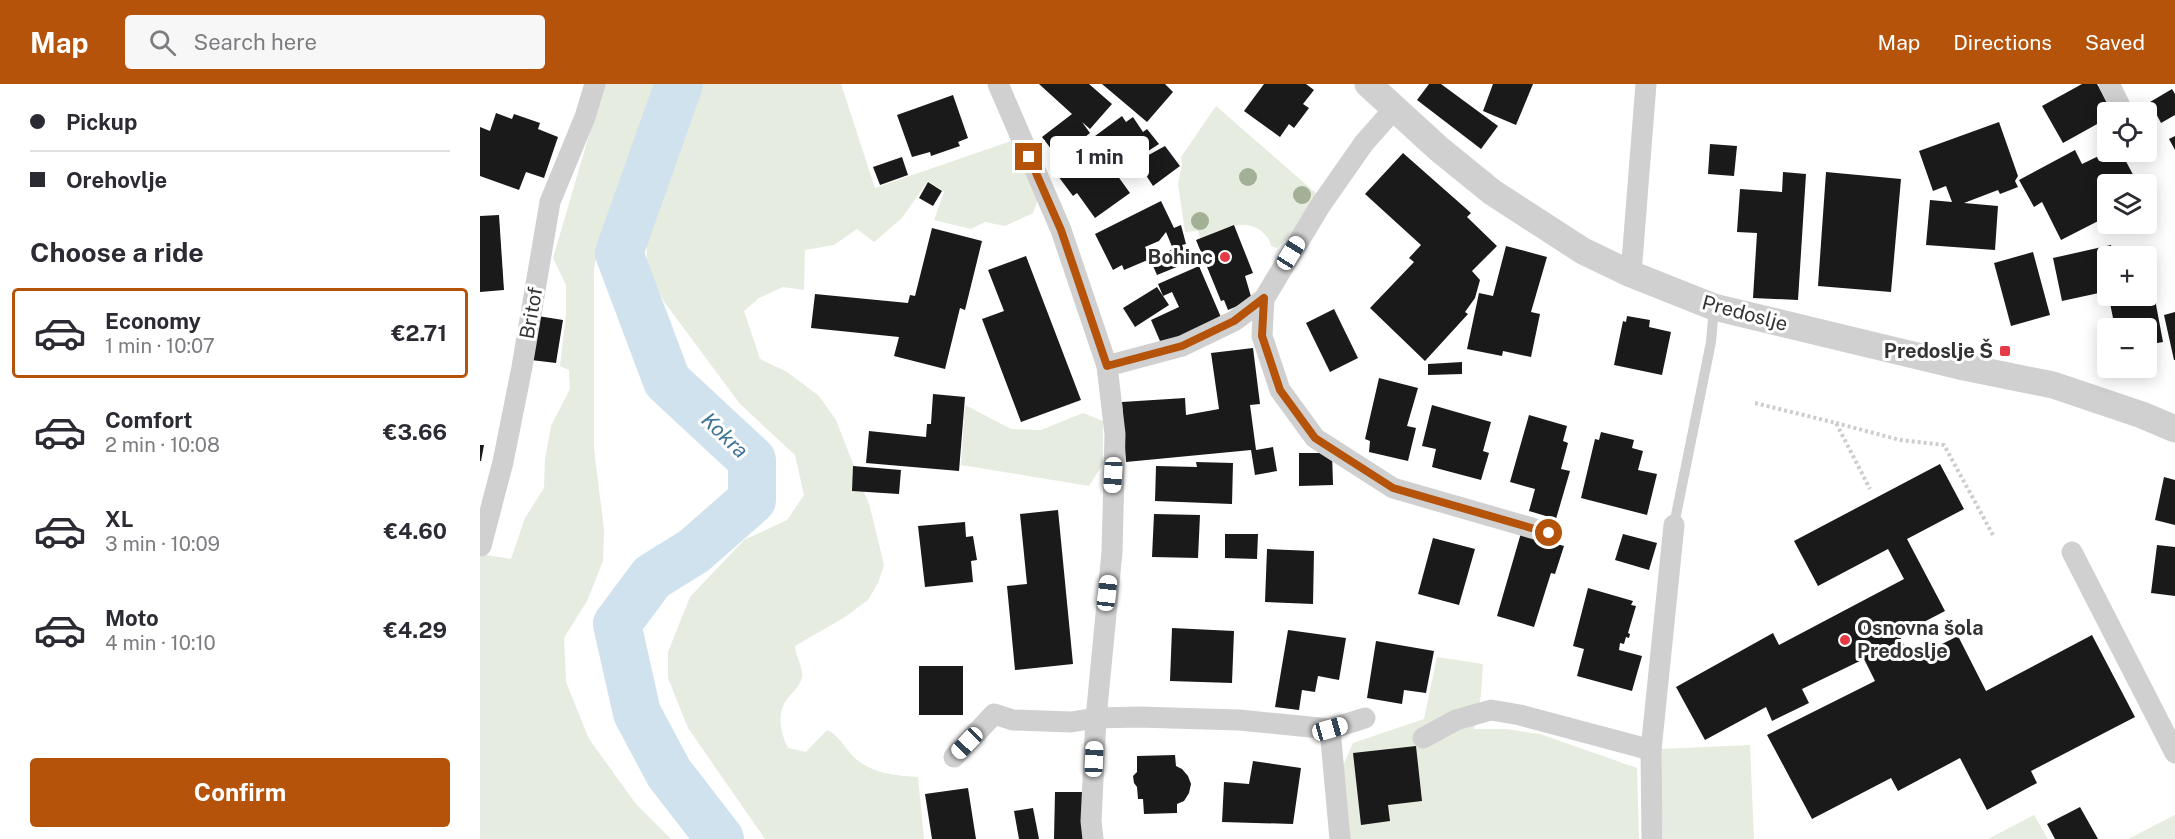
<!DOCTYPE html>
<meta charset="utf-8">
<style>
body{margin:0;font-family:"Public Sans",sans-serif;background:#f7f7f7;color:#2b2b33;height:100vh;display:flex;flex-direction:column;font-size:22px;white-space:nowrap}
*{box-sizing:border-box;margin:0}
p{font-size:20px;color:#7c7c81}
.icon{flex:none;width:33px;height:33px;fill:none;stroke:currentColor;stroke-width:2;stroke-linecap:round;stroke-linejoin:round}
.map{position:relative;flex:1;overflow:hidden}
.details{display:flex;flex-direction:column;background:#fff;width:480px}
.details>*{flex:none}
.top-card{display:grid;align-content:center;height:132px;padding:0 30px;background:#fff}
.tools{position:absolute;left:1617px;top:18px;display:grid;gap:12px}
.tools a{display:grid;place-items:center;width:60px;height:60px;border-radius:6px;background:#fff;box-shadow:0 3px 15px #0003;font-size:30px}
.end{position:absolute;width:27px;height:27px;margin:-14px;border:8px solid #b45309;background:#fff;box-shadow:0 0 0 3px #fff}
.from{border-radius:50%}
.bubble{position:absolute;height:42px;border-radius:6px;background:#fff;box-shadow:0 3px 15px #0003;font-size:20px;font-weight:700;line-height:42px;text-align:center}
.car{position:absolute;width:18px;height:36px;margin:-18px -9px;border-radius:8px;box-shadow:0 0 4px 2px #0007;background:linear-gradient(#fff 24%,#345 0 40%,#fff 0 76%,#345 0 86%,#fff 0)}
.top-card b{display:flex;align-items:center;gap:21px;height:57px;font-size:22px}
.top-card b+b{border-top:2px solid #e1e1e2}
.top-card i{width:15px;height:15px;background:#2b2b33}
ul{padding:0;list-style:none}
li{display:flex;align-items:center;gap:18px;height:90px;margin:0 12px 9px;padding:0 18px;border:3px solid transparent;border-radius:6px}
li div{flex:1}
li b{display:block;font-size:22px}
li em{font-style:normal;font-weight:700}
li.on{border-color:#b45309}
li>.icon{width:54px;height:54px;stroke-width:1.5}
h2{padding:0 30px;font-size:27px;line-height:72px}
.button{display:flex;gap:12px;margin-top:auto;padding:12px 30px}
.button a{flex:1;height:69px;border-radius:6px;background:#b45309;color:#fff;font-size:24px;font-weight:700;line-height:69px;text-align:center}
header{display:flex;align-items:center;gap:36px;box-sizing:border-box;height:84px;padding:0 30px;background:#b45309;color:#fff}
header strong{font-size:28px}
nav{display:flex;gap:33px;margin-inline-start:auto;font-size:21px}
.search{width:420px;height:54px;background:#f7f7f7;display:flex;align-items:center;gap:15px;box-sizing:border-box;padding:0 21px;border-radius:6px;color:#7c7c81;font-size:22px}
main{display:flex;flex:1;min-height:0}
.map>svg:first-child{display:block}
.green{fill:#e6ecdf}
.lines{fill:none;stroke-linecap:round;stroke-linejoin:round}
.river{stroke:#cfe2ee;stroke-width:48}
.building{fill:#1a1a1a}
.path{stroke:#cdcdcd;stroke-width:4;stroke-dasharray:3 3;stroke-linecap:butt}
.service{stroke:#d0d0d0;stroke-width:10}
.minor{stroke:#d0d0d0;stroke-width:21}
.tertiary{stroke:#d0d0d0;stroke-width:27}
.tree{fill:#a2b095}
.route{stroke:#b45309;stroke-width:8}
.poi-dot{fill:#e63946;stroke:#fff;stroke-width:2}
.labels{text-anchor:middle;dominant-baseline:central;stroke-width:6;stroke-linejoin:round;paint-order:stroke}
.poi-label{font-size:20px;font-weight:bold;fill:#333;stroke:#fff;text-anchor:end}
.street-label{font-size:20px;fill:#333;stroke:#fff}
.water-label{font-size:21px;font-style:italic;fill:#3f7597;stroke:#fff}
</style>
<header>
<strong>Map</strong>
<div class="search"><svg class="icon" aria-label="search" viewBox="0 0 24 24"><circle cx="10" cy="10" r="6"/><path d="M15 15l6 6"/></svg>Search here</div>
<nav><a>Map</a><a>Directions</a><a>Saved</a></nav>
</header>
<main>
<section class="details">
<div class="top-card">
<b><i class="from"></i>Pickup</b>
<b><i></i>Orehovlje</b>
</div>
<h2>Choose a ride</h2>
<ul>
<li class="on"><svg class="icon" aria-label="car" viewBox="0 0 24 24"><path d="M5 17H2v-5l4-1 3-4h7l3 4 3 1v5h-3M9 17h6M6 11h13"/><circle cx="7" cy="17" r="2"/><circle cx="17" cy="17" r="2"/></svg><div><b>Economy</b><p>1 min · 10:07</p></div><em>€2.71</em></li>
<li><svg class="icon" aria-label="car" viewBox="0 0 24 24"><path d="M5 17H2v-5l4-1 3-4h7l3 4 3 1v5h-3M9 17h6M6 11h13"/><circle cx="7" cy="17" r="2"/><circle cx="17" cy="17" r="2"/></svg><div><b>Comfort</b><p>2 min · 10:08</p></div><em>€3.66</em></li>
<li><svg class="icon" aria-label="car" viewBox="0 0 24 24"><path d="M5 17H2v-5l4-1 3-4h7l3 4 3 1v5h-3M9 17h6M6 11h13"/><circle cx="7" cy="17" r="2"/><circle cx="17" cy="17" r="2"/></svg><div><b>XL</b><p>3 min · 10:09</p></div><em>€4.60</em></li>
<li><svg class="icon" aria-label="car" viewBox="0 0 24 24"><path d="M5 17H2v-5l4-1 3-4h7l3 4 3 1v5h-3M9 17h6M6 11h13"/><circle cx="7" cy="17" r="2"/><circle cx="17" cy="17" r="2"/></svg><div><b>Moto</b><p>4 min · 10:10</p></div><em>€4.29</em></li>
</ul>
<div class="button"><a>Confirm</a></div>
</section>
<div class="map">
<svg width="1695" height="755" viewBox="0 0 1695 755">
<rect width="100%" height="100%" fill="#fff"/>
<g class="green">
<path d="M124 0H184L119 162 114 184V365L124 445 123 477 107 517 84 554 86 598 109 655 156 720 191 755H0V470L31 475 45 434 64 404 65 375 71 342 90 305 89 286 80 282 86 230V201L73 174Z"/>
<path d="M221 0H361L395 104 534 56 558 116 553 129 525 142 505 138 491 145 454 136 464 108 448 97 422 134 394 158 377 145 354 161 325 166 324 206 303 203 279 214 264 227 280 275 307 288 339 312 356 336 390 423 404 481 398 499 388 516 365 533 315 562C316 573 324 585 322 594 319 604 310 610 305 618 297 631 301 651 308 664L326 668 347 646C358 651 363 661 371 670 389 690 413 691 438 693L444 755H285L208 644 188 594V568L210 513 264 456 307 436 324 411 315 371 260 320 185 219 167 187 166 145 196 56Z"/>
<path d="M736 22 838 111 816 144 797 164 791 162C790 155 786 151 780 146 761 133 739 147 720 155L718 147 705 148 698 100 702 80 701 73Z"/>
<path d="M485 321 531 345 561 346 603 329 623 337V380L609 402 481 381Z"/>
<path d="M957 573 1003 580 1001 611 994 645H1026L1060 650 1157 684 1159 755H870L863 682 873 659 944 635Z"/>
<path d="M1270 661 1274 755H1183L1179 665Z"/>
<path d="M1554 731 1568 755H1508Z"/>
<path d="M1695 731V755H1648Z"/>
</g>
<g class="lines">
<path class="river" d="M199 0 139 169 187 297 272 376V416L214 467 172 493 137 540 157 629 189 689 240 755"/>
</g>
<g class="building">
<path d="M559 0H609L632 20 610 45 602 38 610 49 578 74 562 53 592 30Z"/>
<path d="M622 0H685L693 8 667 38Z"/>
<path d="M784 0H826L834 6 823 20 829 24 814 44 809 40 800 53 764 27Z"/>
<path d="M949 0H961L1018 42 1001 65 937 16Z"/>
<path d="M1013 0H1053L1036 41 1003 27Z"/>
<path d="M1602 0H1617L1633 28H1628V34L1583 59 1562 22Z"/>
<path d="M1692 5 1695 10V31L1681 39 1670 18Z"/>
<path d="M473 11 488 54 478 58 480 62 451 72 450 68 432 73 417 31Z"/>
<path d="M16 29 32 35 34 30 60 39 58 45 78 53 64 94 46 88 39 106 0 92V43L10 47Z"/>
<path d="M642 32 646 38 653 33 663 48 667 45 679 60 648 80 644 75 632 84 650 109 615 134 597 109 593 112 572 84Z"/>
<path d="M1519 38 1538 92 1535 97 1538 103 1520 110 1518 106 1484 119 1518 122 1515 166 1446 161 1450 116 1472 118 1466 102 1453 107 1439 67Z"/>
<path d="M1695 52V66L1689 55Z"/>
<path d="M1230 60 1257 62 1254 92 1228 90Z"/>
<path d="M685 62 700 82 673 102 660 82 668 77 665 73Z"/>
<path d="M1595 66 1602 80 1627 68H1641L1658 100H1628V132L1581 156 1562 118 1554 123 1539 96Z"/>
<path d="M923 69 991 129 987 133 1017 162 992 187 1000 196 995 214 985 228 988 230 945 277 890 224 934 178 929 174 941 161 885 110Z"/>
<path d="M422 73 428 91 400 101 393 83Z"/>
<path d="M1303 88 1326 90 1318 216 1273 214 1277 149 1257 148 1260 105 1302 108Z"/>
<path d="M1346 88 1421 95 1411 208 1338 202Z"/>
<path d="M448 98 462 107 453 122 439 114Z"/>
<path d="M681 117 694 144 701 141 706 160 702 161 709 178 677 191 670 175 693 165 686 148 679 157 665 163 670 175 644 186 642 181 633 186 615 150Z"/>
<path d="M19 131 24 206 0 208V132Z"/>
<path d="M754 141 773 189 765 192 772 216 748 226 744 216 741 217 716 156Z"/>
<path d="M452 144 502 157 485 226 480 224 465 285 414 272 419 253 331 244 335 210 428 219 430 211 435 212Z"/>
<path d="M1631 161 1633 172H1628V207L1582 217 1573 174Z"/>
<path d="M1026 162 1067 173 1051 228 1060 230 1051 273 1023 267 1022 272 987 265 999 209 1013 212Z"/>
<path d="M1553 168 1570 231 1531 242 1514 179Z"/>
<path d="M546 172 601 316 541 338 502 235 524 227 508 186Z"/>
<path d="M719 182 743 238 683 264 671 236 699 223 692 208 683 212 678 200Z"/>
<path d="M677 203 689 221 655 243 643 224Z"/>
<path d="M1674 210 1683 258 1666 261V244H1635L1630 219Z"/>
<path d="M854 225 878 274 850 288 826 239Z"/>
<path d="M1695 228V276H1694L1684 231Z"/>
<path d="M58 232 83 236 76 279 51 276Z"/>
<path d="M1147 232 1170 236 1169 243 1191 248 1182 291 1134 281 1143 237 1146 238Z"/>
<path d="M773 264 780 320 770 321 776 366 793 363 797 387 775 391 771 366 646 378 642 318 705 314 706 331 739 325 731 269Z"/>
<path d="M982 278V290L948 291V280Z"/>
<path d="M899 294 938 304 927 342 936 344 928 377 889 368 890 357 885 355Z"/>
<path d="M453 310 485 313 479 387 386 379 389 347 446 353 447 340H451Z"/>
<path d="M952 321 1011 338 1003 367 1009 369 1001 396 952 383 956 365 942 362Z"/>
<path d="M1049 331 1087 342 1083 357 1088 359 1081 385 1090 387 1076 435 1049 427 1055 405 1030 398Z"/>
<path d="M1121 348 1154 356 1152 364 1163 367 1158 386 1177 390 1167 431 1101 414 1115 355 1119 356Z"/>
<path d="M0 361H4L1 377H0Z"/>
<path d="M819 369H852L853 401 819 402Z"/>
<path d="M716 378 753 379 752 420 675 417 676 382 717 383Z"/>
<path d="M1460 380 1484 425 1427 455 1465 527 1419 551 1432 575 1478 552 1506 607 1612 551 1655 633 1551 687 1557 699 1507 726 1480 674 1418 707 1411 694 1332 735 1287 651 1395 597 1384 575 1322 605 1329 619 1292 637 1286 623 1225 656 1196 603 1293 549 1299 561 1424 495 1408 465 1338 502 1314 457Z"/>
<path d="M373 382 421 386 419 410 372 407Z"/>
<path d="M1684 393 1695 396V441L1675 436Z"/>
<path d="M578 426 593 580 535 586 527 502 547 500 540 430Z"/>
<path d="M674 430 720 431 718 474 672 473Z"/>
<path d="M485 438 486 453 493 452 497 476 491 477 493 498 445 503 438 442Z"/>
<path d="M1041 449 1084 462 1075 490 1071 489 1054 543 1017 532Z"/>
<path d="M745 450H778L777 475 745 474Z"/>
<path d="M1143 450 1177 459 1169 486 1135 476Z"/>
<path d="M953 454 995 465 979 521 938 510Z"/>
<path d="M1677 461 1695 463V512L1671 509Z"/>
<path d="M787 465 834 467 833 520 785 518Z"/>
<path d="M1108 504 1153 517 1151 521 1156 522 1148 549 1150 550 1149 554 1146 553 1144 560 1140 559 1139 566 1162 572 1152 607 1097 592 1104 565 1093 562Z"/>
<path d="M692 544 754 547 752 599 690 597Z"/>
<path d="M808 546 866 554 859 596 838 592 835 608 822 606 819 626 795 623Z"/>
<path d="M896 557 954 567 946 609 924 606 922 620 887 614Z"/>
<rect x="439" y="582" width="44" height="49"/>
<path d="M936 662 942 717 908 721 910 737 881 741 873 669Z"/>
<path d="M695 671 696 682 702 685 708 692 711 700 709 709 704 717 697 720V729L664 730 663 715H658L657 703 654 699 653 692 657 688V672Z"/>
<path d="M773 677 821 684 813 740 742 738 744 698 769 700Z"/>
<path d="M488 704 496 755H452L445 710Z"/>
<path d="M575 708H604L603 755H574Z"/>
<path d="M1600 723 1618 755H1575L1567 740Z"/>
<path d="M553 724 559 755H539L534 727Z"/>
</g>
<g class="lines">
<g class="path">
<path d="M1275 319 1356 339 1390 405"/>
<path d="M1356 339 1420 356 1464 361 1513 451"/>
</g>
<path class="service" d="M1194 441 1231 258 1234 223"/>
<g class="minor">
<path d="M518 0 581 146 627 282 635 350 632 468 616 634 611 737 613 755"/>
<path d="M1629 0 1643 28"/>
<path d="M915 24 884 59 840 122 784 215 782 252 800 306 835 354 913 404 1069 449"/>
<path d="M1151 190 1166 0"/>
<path d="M627 282 702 262 754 237 784 215"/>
<path d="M1 462 23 378 42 283 70 118 105 33 115 0"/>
<path d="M1592 468 1695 669"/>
<path d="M850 645 860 755"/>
<path d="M943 654 976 636 1011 626 1040 631 1171 666"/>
<path d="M474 673 514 630 533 636 591 638 616 634 658 633 759 636 850 645 885 634"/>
<path d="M1172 755 1171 666 1194 441"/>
</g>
<path class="tertiary" d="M888 0 959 65 1012 108 1103 167 1151 190 1234 223 1479 282 1573 301 1662 331 1695 345"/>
</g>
<g class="tree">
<circle cx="768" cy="93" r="9"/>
<circle cx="822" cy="111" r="9"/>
<circle cx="720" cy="137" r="9"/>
</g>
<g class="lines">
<path class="route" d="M549 73 581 146 627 282 702 262 754 237 784 214 782 252 800 306 835 354 913 404 1069 449"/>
</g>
<g class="poi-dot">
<circle cx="745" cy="173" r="6"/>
<rect x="1519" y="261" width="12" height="12" rx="3"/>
<circle cx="1365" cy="556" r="6"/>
</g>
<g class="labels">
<g class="poi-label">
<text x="733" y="173">Bohinc</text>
<text x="1513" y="267">Predoslje Š</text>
<text x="1377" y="544" text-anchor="start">Osnovna šola<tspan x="1377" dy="23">Predoslje</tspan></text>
</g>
<g class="street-label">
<text transform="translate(51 229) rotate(-80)">Britof</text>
<text transform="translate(1265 229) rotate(15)">Predoslje</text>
</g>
<g class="water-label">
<text transform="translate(245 351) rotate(44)">Kokra</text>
</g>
</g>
</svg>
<div class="tools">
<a><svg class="icon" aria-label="locate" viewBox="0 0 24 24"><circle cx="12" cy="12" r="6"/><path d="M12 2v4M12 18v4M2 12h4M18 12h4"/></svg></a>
<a><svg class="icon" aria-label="layers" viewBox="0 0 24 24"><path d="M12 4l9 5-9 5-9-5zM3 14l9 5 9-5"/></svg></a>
<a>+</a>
<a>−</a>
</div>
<i class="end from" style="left:1069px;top:449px"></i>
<i class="end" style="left:549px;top:73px"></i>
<div class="bubble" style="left:570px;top:52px;width:99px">1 min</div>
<i class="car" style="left:811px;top:169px;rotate:32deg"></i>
<i class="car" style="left:633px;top:391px;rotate:183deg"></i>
<i class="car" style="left:627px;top:509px;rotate:7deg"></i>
<i class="car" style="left:850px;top:645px;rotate:74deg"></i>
<i class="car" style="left:487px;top:659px;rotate:224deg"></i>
<i class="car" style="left:614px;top:675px;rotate:2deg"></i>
</div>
</main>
